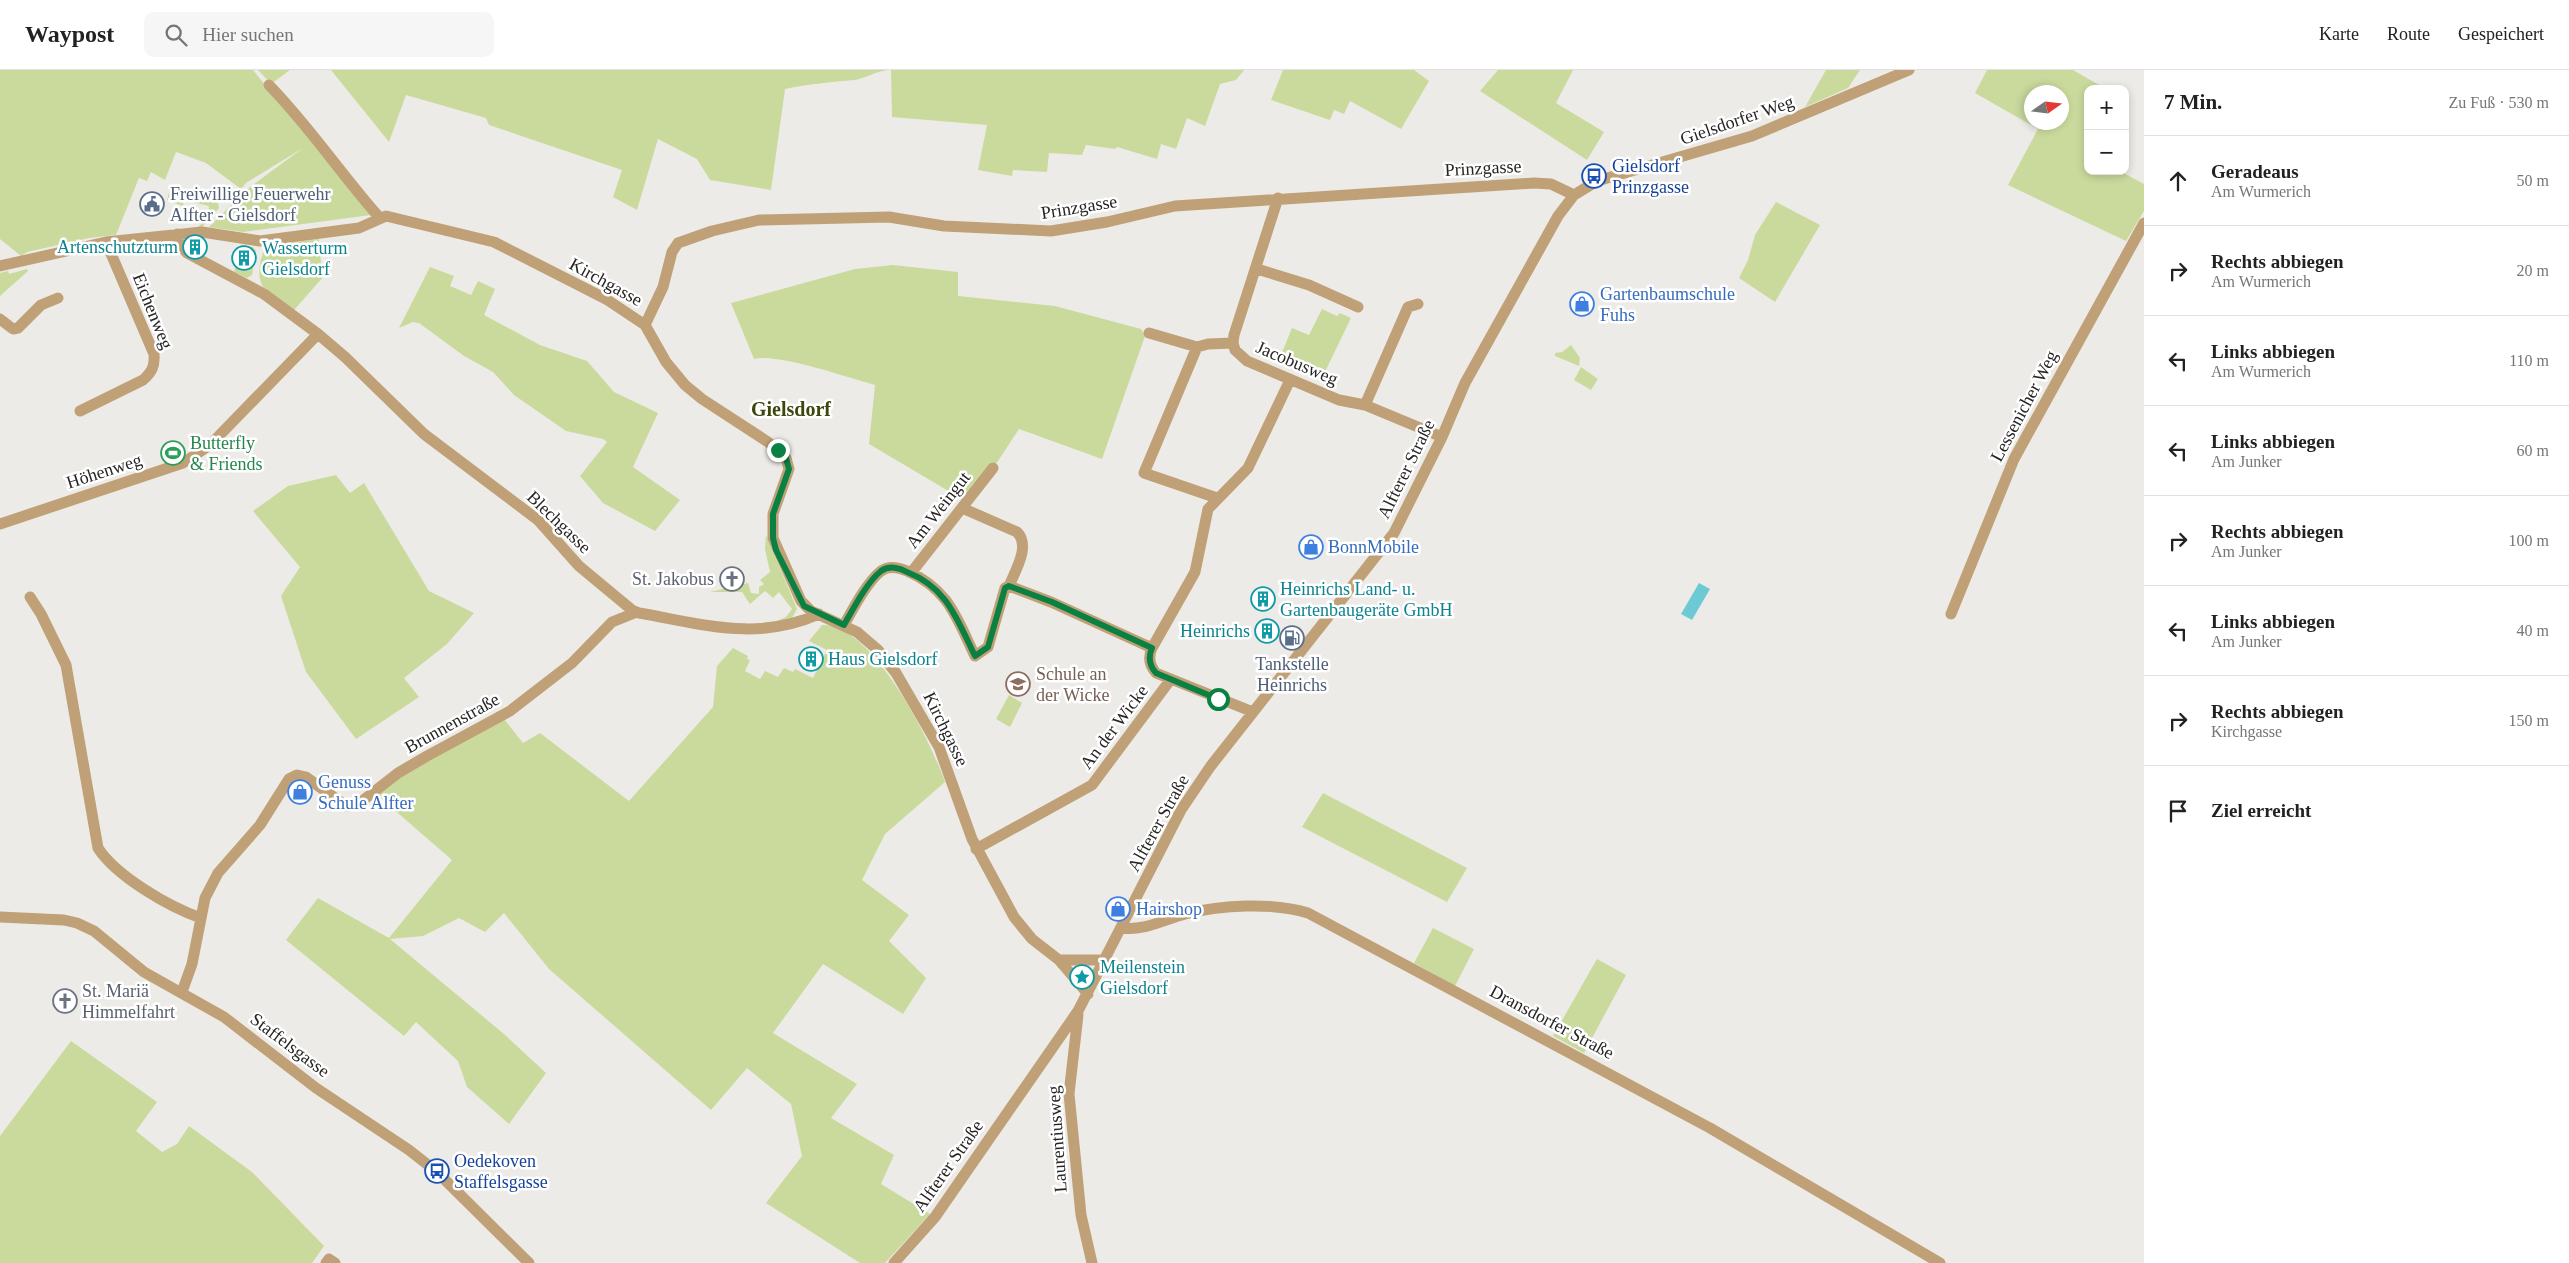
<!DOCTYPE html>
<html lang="de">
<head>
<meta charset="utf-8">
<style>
	:root { --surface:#fff; --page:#f6f6f6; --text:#222; --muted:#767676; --line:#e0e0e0 }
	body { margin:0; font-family:"Times New Roman",serif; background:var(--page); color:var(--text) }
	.controls { position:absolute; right:15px; top:15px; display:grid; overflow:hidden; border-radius:10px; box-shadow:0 2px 8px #0003 }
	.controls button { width:45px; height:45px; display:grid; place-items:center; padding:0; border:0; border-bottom:1px solid var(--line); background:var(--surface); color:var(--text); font:25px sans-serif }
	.compass { position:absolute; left:2024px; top:15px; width:45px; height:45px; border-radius:50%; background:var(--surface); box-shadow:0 2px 8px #0003; rotate:76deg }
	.stop { position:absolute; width:15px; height:15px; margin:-11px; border:4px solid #0b8043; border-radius:50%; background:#fff }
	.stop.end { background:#0b8043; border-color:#fff; box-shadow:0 1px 5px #0008 }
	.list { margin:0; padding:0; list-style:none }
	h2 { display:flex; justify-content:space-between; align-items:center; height:65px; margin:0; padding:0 20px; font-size:21px }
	h2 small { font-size:16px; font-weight:400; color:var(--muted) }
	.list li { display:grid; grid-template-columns:32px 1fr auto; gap:15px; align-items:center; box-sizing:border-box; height:90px; padding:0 20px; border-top:1px solid var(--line) }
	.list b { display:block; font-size:19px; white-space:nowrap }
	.list p { margin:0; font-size:16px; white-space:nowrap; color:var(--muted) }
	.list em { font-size:16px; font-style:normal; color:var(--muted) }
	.icon { flex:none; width:28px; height:28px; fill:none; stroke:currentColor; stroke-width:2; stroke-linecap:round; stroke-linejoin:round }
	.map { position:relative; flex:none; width:2144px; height:1193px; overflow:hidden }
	header { display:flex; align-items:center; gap:30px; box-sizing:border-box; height:70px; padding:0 25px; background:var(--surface); border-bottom:1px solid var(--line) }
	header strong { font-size:24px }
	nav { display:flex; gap:28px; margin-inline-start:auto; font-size:18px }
	.search { width:350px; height:45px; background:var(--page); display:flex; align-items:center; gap:12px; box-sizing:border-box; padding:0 18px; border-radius:10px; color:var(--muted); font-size:19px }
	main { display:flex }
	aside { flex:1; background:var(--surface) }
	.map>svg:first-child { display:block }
	.green { fill:#cada9d; fill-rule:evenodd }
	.water { fill:#6dcad4 }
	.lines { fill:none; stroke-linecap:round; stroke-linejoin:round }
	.minor { stroke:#c0a177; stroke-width:11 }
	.route { stroke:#0b8043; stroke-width:6 }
	.labels { text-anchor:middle; stroke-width:5; stroke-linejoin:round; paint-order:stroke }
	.street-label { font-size:18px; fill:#262524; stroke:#fff }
	.transit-label { font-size:18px; fill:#164399; stroke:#fff; text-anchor:start }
	.service-label { font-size:18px; fill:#4e5e75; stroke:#fff; text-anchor:start }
	.culture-label { font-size:18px; fill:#0d838f; stroke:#fff; text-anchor:start }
	.shop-label { font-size:18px; fill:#366cbe; stroke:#fff; text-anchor:start }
	.leisure-label { font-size:18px; fill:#27864d; stroke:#fff; text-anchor:start }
	.worship-label { font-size:18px; fill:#5b616d; stroke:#fff; text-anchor:end }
	.education-label { font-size:18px; fill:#785e54; stroke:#fff; text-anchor:start }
	.quarter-label { font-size:20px; font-weight:bold; fill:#3c470c; stroke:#fff }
</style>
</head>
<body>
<header>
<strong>Waypost</strong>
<div class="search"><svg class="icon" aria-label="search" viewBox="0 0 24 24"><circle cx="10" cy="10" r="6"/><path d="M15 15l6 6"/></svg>Hier suchen</div>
<nav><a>Karte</a><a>Route</a><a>Gespeichert</a></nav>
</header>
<main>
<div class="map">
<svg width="2144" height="1193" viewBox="0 0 2144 1193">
	<rect width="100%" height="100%" fill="#edebe7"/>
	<!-- green -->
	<path class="green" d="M0,0h253l118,145 -128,17 -34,-5 37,-37 57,-42 -57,35 -5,6 -35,-26 -30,-11 -11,28 -14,-8 -4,9 -8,-3 -23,57 -27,3 -62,14 -6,4 -21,-17z
		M258,0h32l-19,14z
		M331,0h557c-12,1 -22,8 -33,10 -24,2 -47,4 -70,9l-14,101 -61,-10 -13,-21 -39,-20 -21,71 -24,-13 9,-27 -133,-45 -3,-7 -80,-23 -17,47z
		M891,0h353l-8,10 -16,4 -15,42 -18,-8 -11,31 -15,-5 -4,15 -40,-12 -2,2 -29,-4 -4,10 -33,-2 -2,19 -34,-2 -1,6 -34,-6 9,-45 -95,-8z
		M1283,0h131l15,11 -28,48 -51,-28 -6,13 -10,-4 -4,10 -59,-20z
		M1498,0h75l-17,33 48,29 -17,28 -107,-69z
		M1826,0h34l-12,18 -43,19z
		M1987,0h86l33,19h-18v82h32l24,13v27l-18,30 -118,-56 30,-56 -63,-36zM2062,22v30h-31v-30z
		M170,119l13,4v2l35,8 1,5 -17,19h-4l14,-13 -4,-2 1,-6 -25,-6 -1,6 -16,-6z
		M1776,132l44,23 -45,77 -36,-24 9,-18 7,-25z
		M319,169l3,36h3l-31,35 -31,-23c-7,-13 -3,-28 3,-41z
		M241,175l12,2 3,4 -4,24 -5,3 -13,-6z
		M893,195l65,7v24l97,10 86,23 4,7 -43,123 -83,-30 -23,35 -4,-2 -30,37 -93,-55 6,-59c-27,-7 -97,-32 -121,-26l-23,-56 124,-34z
		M430,197l24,9 -4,10 21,9 7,-14 17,8 -11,26 56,30 47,16 27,31 44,21 -25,54 47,33 -25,31 -52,-28 -23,-27 27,-34 -4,-3 -37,-8 -52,-36 -21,-23 -29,-16 -45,-33 -6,-1 -14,6z
		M27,199l1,2 -28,25v-23l8,-2 1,3z
		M1322,239l15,7 3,-3 11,5 -29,60 -43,-18 13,-32 17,7z
		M1571,275l9,13 -1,8 -24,-10v-3l7,-1z
		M1581,297l17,12 -7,11 -17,-10z
		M336,405l14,18 14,-10 65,108 45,22 -27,31 -43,34 15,19 -63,42 -50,-67 -25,-76 19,-29 -47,-56 35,-25z
		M766,465l31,74 -5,9 -18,4 12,-5 6,-8 -13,-17 -6,6 -8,-7 -15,13 -8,-12h-32l38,-9 3,10 8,1v-7l5,-3 -4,-4 10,-8 -5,-23z
		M822,555c50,-2 109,116 123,157l-60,52 -23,46 47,35 -20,26 37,37 -23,36 -80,-50 -50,69 84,51 -26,34 63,37 -13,29 49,30 -45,49h-25l-94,-60 36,-47 -11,-52 -44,-36 -36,42 -162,-141 -45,-56 -19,19 -26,-14 -36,18 -33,3 114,95 42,39 -37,51 -42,-37 -9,-26 -42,-39 -12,14 -118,-96 32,-42 71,40 63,-78 -76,-66 30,-22 98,-53 19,24 17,-10 89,68 84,-94 4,-41 16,-18 15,8 -1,3 3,1 -5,11 15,8 5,-8 13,6 6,-9 9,4 2,-3 18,9 14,-28 -18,-9z
		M1009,625l13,8 -12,24 -14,-8z
		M1323,723l144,75 -20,34 -145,-75z
		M1433,858l41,21 -19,37 -41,-23z
		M1597,889l29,16 -42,78 -31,-17z
		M71,971l86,61 -21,29 26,21 15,-8 12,-18 63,46 72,74 -12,17h-312v-127z"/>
	<!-- water -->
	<path class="water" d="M1699,513l11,6 -18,31 -11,-6z"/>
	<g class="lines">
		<!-- minor -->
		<path class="minor" d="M269,15c40,41 72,89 110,132
			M1278,128l-44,137 -1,8 2,7 12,11 92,39 26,5 77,32
			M177,164l3,11 7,8 77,41 54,40 27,23 79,77 114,86 41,46 53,44 7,3c65,11 117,29 180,1
			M0,196l106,-24 96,-10 58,9 99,-13 27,-12 108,26 112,57 39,26 21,37 19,23 17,14 66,43 18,16 3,11 -16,45v24l28,63 10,10 46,21 21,18 18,23 43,74 33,92 42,78 18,22 27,21 29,34
			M1257,199l52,16 49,22
			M0,249l13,10 5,-1 23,-23 17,-7
			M645,255l18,-38 9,-35 6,-9 34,-12 47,-11 130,-3 55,9 107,5 56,-9 68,-16 359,-23 17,1 23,11
			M1149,263l48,14 11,-3 25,-1
			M1197,277l-53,126 73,25
			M1365,335l43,-98 10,-3
			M80,341l63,-31c9,-8 12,-14 11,-26l-48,-112
			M962,438l55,24c14,14 -2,39 -8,54l42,16 101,46c-4,9 -3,17 4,25l97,39
			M0,454l183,-61 27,-18 108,-111
			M911,503l82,-105
			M30,527l11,17 25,51 32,183c18,28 71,59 103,70
			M1951,544l63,-155 130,-236
			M844,555c9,-16 23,-43 37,-54 8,-6 19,-3 26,0 42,18 50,48 68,85l13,-9 17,-59 4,-2
			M1152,578l43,-76 13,-63 40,-41 42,-88
			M976,779l116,-64 79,-106
			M0,847l64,3 13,3 17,8 50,41 80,45 92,71 93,62 28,22 92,91
			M1122,858c21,3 42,-8 63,-14 36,-9 87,-12 123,-1l402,215 230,135
			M1059,890h47
			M182,922l10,-28 13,-66 13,-25 42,-48 29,-46 8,-4 9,2 40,29 11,-1 41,-32 29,-17 83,-45 62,-48 40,-41 25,-10
			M1078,945l-9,79 12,121 11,48
			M326,1193l3,-4 6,4
			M894,1193l41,-46 143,-206 103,-201 29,-43 184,-234 48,-96 23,-54 93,-167 16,-21 23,-14 155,-45 157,-66"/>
	</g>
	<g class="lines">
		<!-- route -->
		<path class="route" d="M778,380l8,8 3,11 -16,45v24l3,12 28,56 40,19c9,-16 23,-43 37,-54 8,-6 19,-3 26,1 41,16 50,48 68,84l13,-9 17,-59 4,-2 43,16 100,46c-4,9 -3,17 4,25l62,26"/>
	</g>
	<!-- icons -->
	<defs>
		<g id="bus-ring" transform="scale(1.25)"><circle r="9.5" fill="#fff" stroke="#1a4fb4" stroke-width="1.5"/><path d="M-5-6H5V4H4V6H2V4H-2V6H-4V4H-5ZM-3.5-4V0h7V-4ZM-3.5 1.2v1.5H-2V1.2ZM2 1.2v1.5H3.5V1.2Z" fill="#1a4fb4"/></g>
		<g id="civic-ring" transform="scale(1.25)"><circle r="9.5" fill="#fff" stroke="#5c6f8a" stroke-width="1.5"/><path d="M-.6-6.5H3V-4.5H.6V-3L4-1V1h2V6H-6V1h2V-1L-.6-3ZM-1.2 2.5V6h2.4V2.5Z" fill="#5c6f8a"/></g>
		<g id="building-ring" transform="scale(1.25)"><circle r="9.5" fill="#fff" stroke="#0f9aa8" stroke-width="1.5"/><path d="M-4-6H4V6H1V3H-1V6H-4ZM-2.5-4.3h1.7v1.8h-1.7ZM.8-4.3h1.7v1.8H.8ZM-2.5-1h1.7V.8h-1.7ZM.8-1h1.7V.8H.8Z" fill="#0f9aa8"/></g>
		<g id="shop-ring" transform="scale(1.25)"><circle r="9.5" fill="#fff" stroke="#3f7fe0" stroke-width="1.5"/><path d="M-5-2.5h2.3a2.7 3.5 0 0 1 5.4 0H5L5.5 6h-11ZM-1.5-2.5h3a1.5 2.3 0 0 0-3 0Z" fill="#3f7fe0"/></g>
		<g id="stadium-ring" transform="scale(1.25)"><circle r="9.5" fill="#fff" stroke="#2e9e5b" stroke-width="1.5"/><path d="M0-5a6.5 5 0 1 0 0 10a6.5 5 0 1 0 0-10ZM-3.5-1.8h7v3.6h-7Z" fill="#2e9e5b"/></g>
		<g id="church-ring" transform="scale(1.25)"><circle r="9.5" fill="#fff" stroke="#6b7280" stroke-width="1.5"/><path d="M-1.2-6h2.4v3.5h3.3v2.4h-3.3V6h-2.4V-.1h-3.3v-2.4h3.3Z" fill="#6b7280"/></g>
		<g id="fuel-ring" transform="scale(1.25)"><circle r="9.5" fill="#fff" stroke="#5c6f8a" stroke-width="1.5"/><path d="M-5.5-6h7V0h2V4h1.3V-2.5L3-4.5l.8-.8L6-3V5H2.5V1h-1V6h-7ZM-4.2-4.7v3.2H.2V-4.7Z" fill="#5c6f8a"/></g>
		<g id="school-ring" transform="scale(1.25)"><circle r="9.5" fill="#fff" stroke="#8d6e63" stroke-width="1.5"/><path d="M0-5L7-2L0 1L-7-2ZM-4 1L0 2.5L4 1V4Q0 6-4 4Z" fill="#8d6e63"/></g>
		<g id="sight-ring" transform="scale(1.25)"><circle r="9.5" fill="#fff" stroke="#0f9aa8" stroke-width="1.5"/><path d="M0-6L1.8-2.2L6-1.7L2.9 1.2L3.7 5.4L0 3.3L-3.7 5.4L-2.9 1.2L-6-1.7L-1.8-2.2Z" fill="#0f9aa8"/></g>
	</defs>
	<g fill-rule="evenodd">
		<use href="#bus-ring" x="1594" y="106"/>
		<use href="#civic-ring" x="152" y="134"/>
		<use href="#building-ring" x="195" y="177"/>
		<use href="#building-ring" x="244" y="188"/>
		<use href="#shop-ring" x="1582" y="234"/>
		<use href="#stadium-ring" x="173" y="383"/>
		<use href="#shop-ring" x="1311" y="477"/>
		<use href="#church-ring" x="732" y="509"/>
		<use href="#building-ring" x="1263" y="529"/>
		<use href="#building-ring" x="1267" y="561"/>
		<use href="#fuel-ring" x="1292" y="568"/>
		<use href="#building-ring" x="811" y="589"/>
		<use href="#school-ring" x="1018" y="614"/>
		<use href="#shop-ring" x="300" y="722"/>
		<use href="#shop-ring" x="1118" y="839"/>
		<use href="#sight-ring" x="1082" y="907"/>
		<use href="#church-ring" x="65" y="931"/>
		<use href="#bus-ring" x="437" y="1101"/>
	</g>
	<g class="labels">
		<!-- street labels -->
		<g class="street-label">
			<text transform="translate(1737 50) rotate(-19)" y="6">Gielsdorfer Weg</text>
			<text transform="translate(1483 98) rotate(-3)" y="6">Prinzgasse</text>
			<text transform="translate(1079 137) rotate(-9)" y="6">Prinzgasse</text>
			<text transform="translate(606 212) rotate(29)" y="6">Kirchgasse</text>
			<text transform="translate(153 241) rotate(68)" y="6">Eichenweg</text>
			<text transform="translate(1297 293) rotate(23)" y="6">Jacobusweg</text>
			<text transform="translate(2024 336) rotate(-62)" y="6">Lessenicher Weg</text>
			<text transform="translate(1406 399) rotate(-64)" y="6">Alfterer Straße</text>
			<text transform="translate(104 401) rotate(-18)" y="6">Höhenweg</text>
			<text transform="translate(938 440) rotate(-52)" y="6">Am Weingut</text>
			<text transform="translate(559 452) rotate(44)" y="6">Blechgasse</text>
			<text transform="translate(452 653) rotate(-29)" y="6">Brunnenstraße</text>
			<text transform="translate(1114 657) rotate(-53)" y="6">An der Wicke</text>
			<text transform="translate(946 659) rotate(64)" y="6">Kirchgasse</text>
			<text transform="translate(1158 753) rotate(-61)" y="6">Alfterer Straße</text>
			<text transform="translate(1552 952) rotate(28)" y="6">Dransdorfer Straße</text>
			<text transform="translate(290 975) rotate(37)" y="6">Staffelsgasse</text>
			<text transform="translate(1057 1069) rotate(-94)" y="6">Laurentiusweg</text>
			<text transform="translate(948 1096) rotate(-55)" y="6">Alfterer Straße</text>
		</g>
		<!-- transit labels -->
		<g class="transit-label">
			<text x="1612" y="102">Gielsdorf<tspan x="1612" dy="21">Prinzgasse</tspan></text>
			<text x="454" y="1097">Oedekoven<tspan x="454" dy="21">Staffelsgasse</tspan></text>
		</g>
		<!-- service labels -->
		<g class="service-label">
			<text x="170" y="130">Freiwillige Feuerwehr<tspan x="170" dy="21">Alfter - Gielsdorf</tspan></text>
			<text x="1292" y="600" text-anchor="middle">Tankstelle<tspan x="1292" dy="21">Heinrichs</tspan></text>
		</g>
		<!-- culture labels -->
		<g class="culture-label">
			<text x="178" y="183" text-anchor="end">Artenschutzturm</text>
			<text x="262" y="184">Wasserturm<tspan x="262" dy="21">Gielsdorf</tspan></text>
			<text x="1280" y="525">Heinrichs Land- u.<tspan x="1280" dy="21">Gartenbaugeräte GmbH</tspan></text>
			<text x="1250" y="567" text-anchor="end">Heinrichs</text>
			<text x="828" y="595">Haus Gielsdorf</text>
			<text x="1100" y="903">Meilenstein<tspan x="1100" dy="21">Gielsdorf</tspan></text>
		</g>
		<!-- shop labels -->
		<g class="shop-label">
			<text x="1600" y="230">Gartenbaumschule<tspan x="1600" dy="21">Fuhs</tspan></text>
			<text x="1328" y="483">BonnMobile</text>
			<text x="318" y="718">Genuss<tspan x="318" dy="21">Schule Alfter</tspan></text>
			<text x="1136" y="845">Hairshop</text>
		</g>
		<!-- leisure labels -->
		<g class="leisure-label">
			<text x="190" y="379">Butterfly<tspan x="190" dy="21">&amp; Friends</tspan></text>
		</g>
		<!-- worship labels -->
		<g class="worship-label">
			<text x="714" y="515">St. Jakobus</text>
			<text x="82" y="927" text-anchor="start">St. Mariä<tspan x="82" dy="21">Himmelfahrt</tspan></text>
		</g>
		<!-- education labels -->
		<g class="education-label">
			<text x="1036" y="610">Schule an<tspan x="1036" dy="21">der Wicke</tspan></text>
		</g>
		<!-- quarter labels -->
		<g class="quarter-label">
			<text x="791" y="346">Gielsdorf</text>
		</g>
	</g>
</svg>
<div class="controls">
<button>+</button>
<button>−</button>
</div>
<svg class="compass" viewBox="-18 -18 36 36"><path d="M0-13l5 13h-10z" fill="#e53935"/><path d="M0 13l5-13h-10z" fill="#767676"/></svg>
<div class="stop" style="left:1218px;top:629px"></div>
<div class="stop end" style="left:778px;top:380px"></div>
</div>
<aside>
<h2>7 Min.<small>Zu Fuß · 530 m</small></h2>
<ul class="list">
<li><svg class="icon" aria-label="ahead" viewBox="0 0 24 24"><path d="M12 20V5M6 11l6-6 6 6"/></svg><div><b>Geradeaus</b><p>Am Wurmerich</p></div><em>50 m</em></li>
<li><svg class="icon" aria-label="right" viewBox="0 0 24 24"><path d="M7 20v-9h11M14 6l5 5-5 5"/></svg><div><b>Rechts abbiegen</b><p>Am Wurmerich</p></div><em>20 m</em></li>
<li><svg class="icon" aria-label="left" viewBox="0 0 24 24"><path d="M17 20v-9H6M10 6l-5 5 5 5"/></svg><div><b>Links abbiegen</b><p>Am Wurmerich</p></div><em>110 m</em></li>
<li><svg class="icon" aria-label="left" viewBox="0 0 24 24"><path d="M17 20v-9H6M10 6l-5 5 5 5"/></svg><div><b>Links abbiegen</b><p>Am Junker</p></div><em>60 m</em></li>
<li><svg class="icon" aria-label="right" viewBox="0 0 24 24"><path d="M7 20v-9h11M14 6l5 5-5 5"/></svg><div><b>Rechts abbiegen</b><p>Am Junker</p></div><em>100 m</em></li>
<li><svg class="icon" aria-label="left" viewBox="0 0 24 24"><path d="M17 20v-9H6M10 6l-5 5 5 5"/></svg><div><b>Links abbiegen</b><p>Am Junker</p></div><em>40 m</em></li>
<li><svg class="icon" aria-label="right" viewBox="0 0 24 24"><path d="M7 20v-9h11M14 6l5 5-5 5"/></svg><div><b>Rechts abbiegen</b><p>Kirchgasse</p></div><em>150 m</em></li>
<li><svg class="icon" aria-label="arrive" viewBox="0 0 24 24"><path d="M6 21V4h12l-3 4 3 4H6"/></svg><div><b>Ziel erreicht</b></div></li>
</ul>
</aside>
</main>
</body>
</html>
